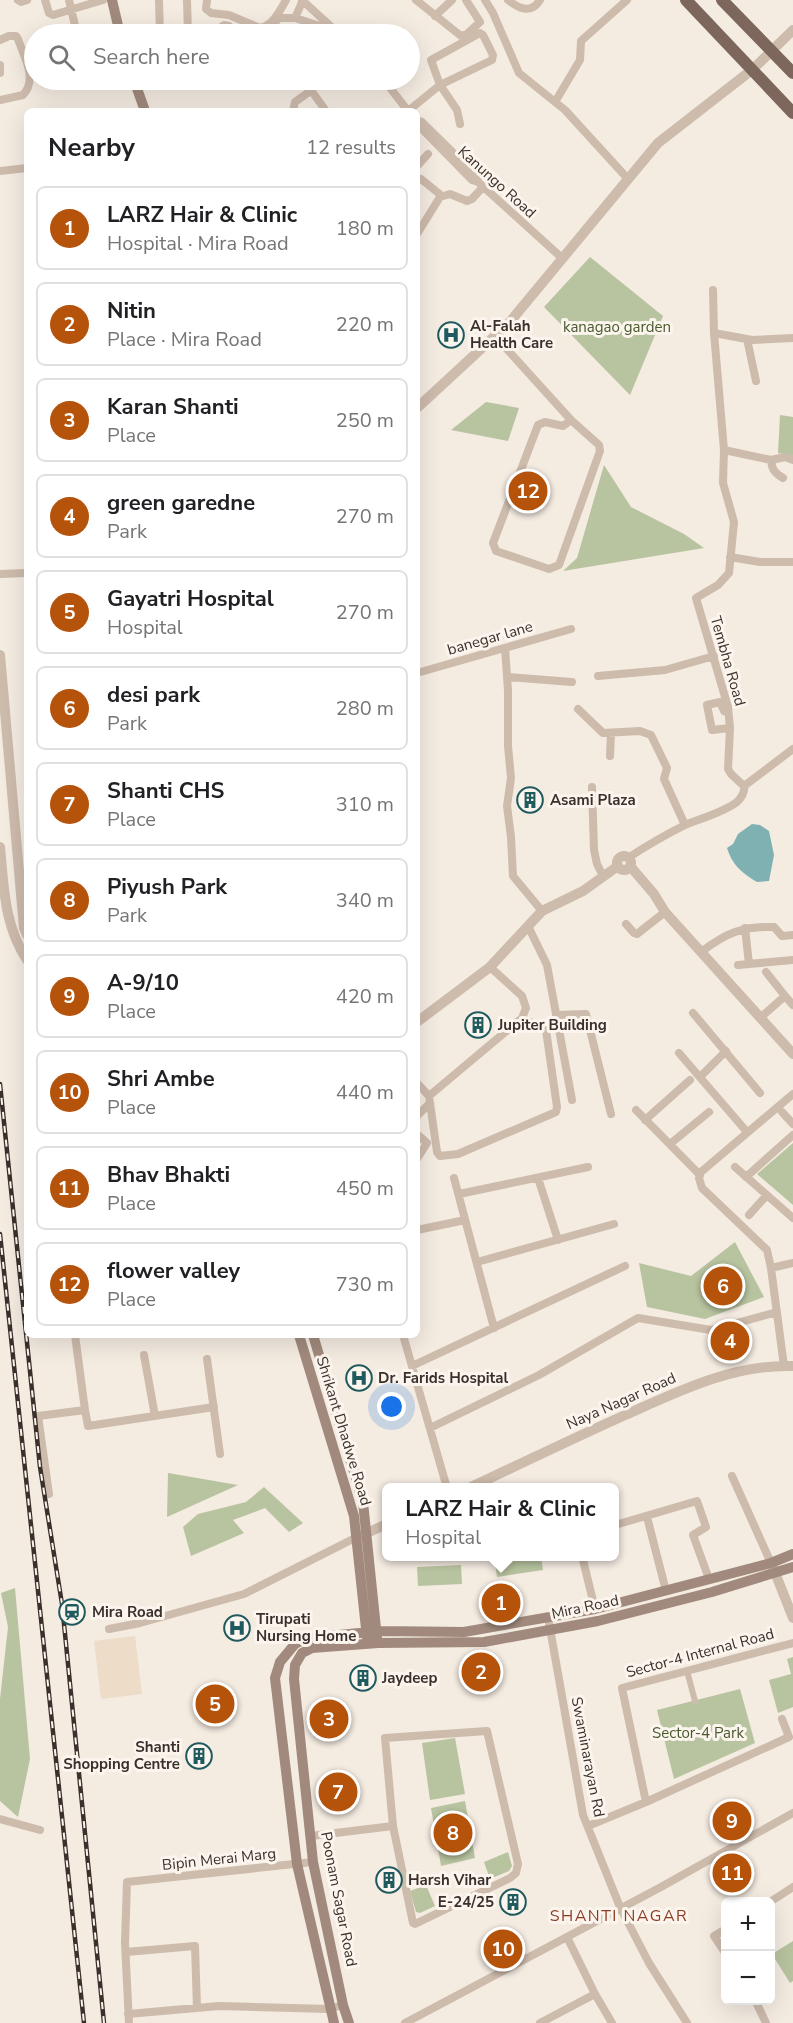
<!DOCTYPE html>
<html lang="en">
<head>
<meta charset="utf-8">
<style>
	:root { --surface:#fff; --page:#f6f6f6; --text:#202124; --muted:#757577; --line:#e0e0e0; --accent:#b45309 }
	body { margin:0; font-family:"Nunito Sans",sans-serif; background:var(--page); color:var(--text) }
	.controls { position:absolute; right:18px; bottom:18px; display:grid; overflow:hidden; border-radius:9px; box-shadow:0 6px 24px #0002 }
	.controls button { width:54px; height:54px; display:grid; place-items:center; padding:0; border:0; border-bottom:2px solid var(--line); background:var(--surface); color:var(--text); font:30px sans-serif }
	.you { position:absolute; left:392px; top:1407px; width:21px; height:21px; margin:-15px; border:4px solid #fff; border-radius:50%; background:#1a73e8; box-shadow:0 0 0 9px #1a73e833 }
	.badge { display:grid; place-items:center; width:39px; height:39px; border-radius:50%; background:var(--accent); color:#fff; font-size:20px; font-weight:700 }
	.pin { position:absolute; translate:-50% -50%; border:3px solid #fff; box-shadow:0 2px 6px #0006 }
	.popup { position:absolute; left:382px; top:1483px; width:237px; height:78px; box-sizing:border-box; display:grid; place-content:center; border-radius:9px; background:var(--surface); filter:drop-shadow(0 2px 4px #0005); font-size:20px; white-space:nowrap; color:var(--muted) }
	.popup b { font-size:22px; color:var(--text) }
	.popup::after { content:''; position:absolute; left:50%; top:100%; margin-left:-12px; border:12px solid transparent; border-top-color:var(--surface) }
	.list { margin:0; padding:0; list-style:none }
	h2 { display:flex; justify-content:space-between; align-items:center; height:78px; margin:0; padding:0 24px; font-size:26px }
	h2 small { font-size:20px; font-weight:400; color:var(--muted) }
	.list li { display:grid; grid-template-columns:39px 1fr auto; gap:18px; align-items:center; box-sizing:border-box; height:84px; margin:0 12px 12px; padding:0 12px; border:2px solid var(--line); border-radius:9px }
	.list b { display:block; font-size:22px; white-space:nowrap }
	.list p { margin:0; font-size:20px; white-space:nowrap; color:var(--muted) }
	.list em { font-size:20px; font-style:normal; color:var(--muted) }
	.icon { flex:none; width:33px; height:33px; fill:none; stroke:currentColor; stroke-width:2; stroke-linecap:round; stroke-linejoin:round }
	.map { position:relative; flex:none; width:793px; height:2023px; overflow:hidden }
	.search { position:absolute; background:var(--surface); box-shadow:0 6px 24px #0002; left:24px; top:24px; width:396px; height:66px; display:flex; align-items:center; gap:15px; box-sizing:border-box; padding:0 21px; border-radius:33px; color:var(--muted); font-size:22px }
	.panel { position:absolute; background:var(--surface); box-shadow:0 6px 24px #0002; left:24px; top:108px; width:396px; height:1230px; border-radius:9px }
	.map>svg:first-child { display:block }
	.green { fill:#b8c4a0 }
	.plaza { fill:#ecdcc8 }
	.water { fill:#7fb0b2 }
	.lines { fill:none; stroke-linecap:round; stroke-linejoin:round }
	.pedestrian { stroke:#cdbbac; stroke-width:6 }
	.minor { stroke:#cdbbac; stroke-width:8 }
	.tertiary { stroke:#cdbbac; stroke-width:10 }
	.secondary { stroke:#a18a7d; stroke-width:10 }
	.primary { stroke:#7d675c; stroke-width:12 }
	.rail-casing { stroke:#3b302b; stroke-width:4.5 }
	.rail { stroke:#fbf5ee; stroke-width:2; stroke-dasharray:7; stroke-linecap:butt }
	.labels { text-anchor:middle; stroke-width:6; stroke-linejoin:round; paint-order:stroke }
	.street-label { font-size:15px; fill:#3b302b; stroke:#fbf5ee }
	.poi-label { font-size:15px; font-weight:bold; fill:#3b302b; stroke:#fbf5ee; text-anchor:start }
	.park-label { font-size:15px; fill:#4a5a2e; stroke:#fbf5ee }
	.neighbourhood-label { font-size:16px; letter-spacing:1.5px; fill:#8c3b22; stroke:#fbf5ee }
</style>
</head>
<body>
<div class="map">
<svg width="793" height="2023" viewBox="0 0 793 2023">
	<rect width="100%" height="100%" fill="#f4ebe1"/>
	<!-- green -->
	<path class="green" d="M590,257l73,59 -33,79 -86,-88z
		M486,402l33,6 -11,33 -57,-11z
		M780,415l13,2v39l-15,-3z
		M604,465l27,42 53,27 20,14 -141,23 14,-13z
		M793,1143v62l-36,-31z
		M735,1242l29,55 -59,22 -58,-12 -8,-44 52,13z
		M168,1473l70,12 -71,32z
		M264,1487l39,36 -14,9 -24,-24 -32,12 11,13 -53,23 -8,-29 15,-13 48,-12z
		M494,1557h47l2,13 -46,7z
		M461,1565l1,19 -44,2 -1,-19z
		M15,1588l15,171 -12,58 -18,-16v-102l8,-72 -7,-34z
		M793,1657v50l-15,6 -9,-33 22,-6 -4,-15z
		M740,1689l15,54 -81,36 -17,-69z
		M455,1738l10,56 -35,6 -8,-57z
		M465,1801l10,57 -34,8 -10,-58z
		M508,1852l4,14 -3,5 -19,8 -6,-17z
		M426,1885l9,21 -15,7 -4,-1 -6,-21z
		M793,1941v40l-3,2 -18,-29z"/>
	<!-- plaza -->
	<path class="plaza" d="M135,1636l7,58 -41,5 -7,-58z"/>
	<!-- water -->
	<path class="water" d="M752,824l8,1 9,6 5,24 -5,26 -12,1c-16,-10 -24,-16 -30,-34l6,-4 5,-10z"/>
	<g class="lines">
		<!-- pedestrian -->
		<path class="pedestrian" d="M687,1671l8,30"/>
		<!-- minor -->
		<path class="minor" d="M18,0l3,2 6,-2
			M45,0l4,13 4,2 50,-15
			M69,0l8,34
			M159,0l1,34
			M187,0l1,34
			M207,0l-1,9 5,4 18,2 31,13c12,-2 20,-17 26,-28
			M302,0l37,34
			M416,0l45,36 6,-2 13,-12 -14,-22
			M485,0l8,13 26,60 46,37 63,69
			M508,0c10,8 23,15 32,0
			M435,16l17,-16
			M295,18l25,8 3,8
			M210,34l14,-9 5,1 7,8
			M268,34l2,-6 9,-10h16l8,-18
			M0,40l9,-4h7l2,3c6,18 20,40 5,56l-23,5
			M0,65v8
			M59,80l6,2 24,-2
			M238,80h3
			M384,80l24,31
			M555,102l25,-42 1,-19 46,-41
			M293,111l2,-9 14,-10 4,1 13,18
			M408,111l32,-26 52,-25 1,-5 -10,-20 -3,-2 -49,27 9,25 17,25 3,14
			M417,120l5,2 56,55v5
			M417,124l55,56 6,2 84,76
			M417,166l11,-12
			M0,171l27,-3
			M421,179l21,17
			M417,234l23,-37 10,-3 17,7 5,-2 11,-12
			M714,333l38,7 41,-2
			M495,336l76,84 28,25 1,6 -41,114 -10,4 -53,-18 -3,-8 45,-118 7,-3 18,4 8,-6
			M747,339l9,42
			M724,450l47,10 14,-3 8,3
			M771,460c1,10 4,13 12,18
			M730,557l30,5h33
			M0,574l27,-1
			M505,648l3,43v55l3,32 -4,28 4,31 2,39 29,35
			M417,673l154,-44
			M598,676l67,-6 49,-14
			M507,677l65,5
			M578,709l25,24 37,-2 11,4 16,33 -3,11 21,46
			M724,711l-4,-9 -13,3 5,25 18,-2
			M610,756l1,-23
			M744,786l49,-37
			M592,787l2,63 3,14 6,12
			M628,858c18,-12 37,-23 57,-33 17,-7 37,-12 52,-23 5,-5 8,-10 7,-16l-13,-12 -3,-5 2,-41 -2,-21 -32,-109 22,-13 11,-12 5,-51 -11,-39 1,-33 -10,-117 -1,-43
			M626,924l8,9 3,1 28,-22
			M528,926l19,39 25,135
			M745,928l4,36 44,-4
			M701,952c25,-19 41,-26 73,-25l8,9 11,-1
			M738,965l11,-1
			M766,972l19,24
			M693,1013l67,80
			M556,1015l30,-1 25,100
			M760,1018l25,-22 8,9
			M679,1053l68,79
			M700,1077l26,-26
			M417,1083l12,13 93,-78 4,-10 -4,-12 -32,-29
			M429,1096l8,56 3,4 18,-2 98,-42 1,-5 -11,-77 -24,-12
			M636,1110l64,65
			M782,1112l11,12
			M417,1116l13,-13
			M645,1120l45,-40
			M417,1134l10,9 -10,16
			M670,1144l39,-32
			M735,1167l58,51
			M746,1177l47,-42
			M454,1178l40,150
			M538,1178l20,62
			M459,1194l129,-27
			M749,1215l18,-20
			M417,1230l48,-10
			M477,1262l137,-38
			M771,1268l22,-5
			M403,1335l44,153
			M144,1355l11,61
			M207,1359l13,95
			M412,1366l213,-100
			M784,1366l-13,-98 -4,-18 -65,-62 -3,-10 2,-6 92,-78
			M85,1410l3,16 126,-19
			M430,1428l109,-53 99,-57 73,12 66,-18
			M732,1476l39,87
			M49,1494l-11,-78 47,-6 -10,-75
			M647,1517l19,74
			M615,1525l82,-24 9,26 -13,8 16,44
			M582,1556l13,53
			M548,1617l35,198 37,92 29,56 38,60
			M109,1629l31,-6 104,-29 111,-56
			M782,1719l7,18 -143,65 -24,-114 171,-45
			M0,1819l40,11
			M588,1826l58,-24
			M311,1836l82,-10 -8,-88 102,-7 31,133 -2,9 -6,5 -95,46 -2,-1 -20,-97
			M770,1902l23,-15
			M726,1929l-12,7 12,18
			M567,1937l28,57
			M126,1952l69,-6 2,62
			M755,2000l11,23
			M128,2014l91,-8 110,3 14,-4
			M129,2023l-4,-80 2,-61 186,-20
			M405,2023l256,-136 132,-74
			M540,2023l55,-29 17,29"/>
		<!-- tertiary -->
		<path class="tertiary" d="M417,408l92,-85 149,-180 95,-74 40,-39
			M0,655l24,273 3,7
			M0,847c4,41 4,78 27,113
			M617 863a7 7 0 1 1 14 0a7 7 0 1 1-14 0Z
			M630,866l24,28 11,18 128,142
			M417,1022l73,-55 52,-56 41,-20 35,-25
			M469,1488c51,-24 103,-49 154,-72 54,-24 109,-52 170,-50
			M360,1536l27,-12
			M772,1565l21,53"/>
		<!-- secondary -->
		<path class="secondary" d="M112,0l8,34
			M134,80l11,31
			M299,1335l55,181 13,122
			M313,1335l50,167 14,136
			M334,2023l-37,-159 -22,-186 5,-16 15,-18 13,-6 72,-7 84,1 131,-23 176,-46 22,-9
			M349,2023l-6,-18 -30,-143 -19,-183 1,-14 7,-12 10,-5 66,-5 106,-1 114,-21 114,-29 81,-25"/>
		<!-- primary -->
		<path class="primary" d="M686,0l107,113
			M722,0l71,73"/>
		<!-- rail casing -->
		<g class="rail-casing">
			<path id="rail" d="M0,1084l40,383 22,137 42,419
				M0,1234l84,789"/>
		</g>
		<!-- rail -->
		<use href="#rail" class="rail"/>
	</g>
	<!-- icons -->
	<defs>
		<g id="hospital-ring" transform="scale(1.35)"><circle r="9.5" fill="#fbf5ee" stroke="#1f5a5e" stroke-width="1.5"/><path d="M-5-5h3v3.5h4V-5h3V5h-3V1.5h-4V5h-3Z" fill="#1f5a5e"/></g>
		<g id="building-ring" transform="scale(1.35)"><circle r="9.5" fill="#fbf5ee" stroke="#1f5a5e" stroke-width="1.5"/><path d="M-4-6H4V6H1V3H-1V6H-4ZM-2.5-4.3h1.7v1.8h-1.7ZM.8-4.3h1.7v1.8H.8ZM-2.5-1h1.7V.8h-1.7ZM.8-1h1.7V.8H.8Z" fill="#1f5a5e"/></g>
		<g id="station-ring" transform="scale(1.35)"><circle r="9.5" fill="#fbf5ee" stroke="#1f5a5e" stroke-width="1.5"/><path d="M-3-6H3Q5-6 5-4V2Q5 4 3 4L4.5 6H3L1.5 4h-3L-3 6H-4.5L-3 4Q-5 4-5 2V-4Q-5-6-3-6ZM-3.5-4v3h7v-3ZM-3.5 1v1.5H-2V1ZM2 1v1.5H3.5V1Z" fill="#1f5a5e"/></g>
	</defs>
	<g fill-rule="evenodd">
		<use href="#hospital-ring" x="451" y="335"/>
		<use href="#building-ring" x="530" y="800"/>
		<use href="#building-ring" x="478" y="1025"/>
		<use href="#hospital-ring" x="359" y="1378"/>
		<use href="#station-ring" x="72" y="1612"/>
		<use href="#hospital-ring" x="237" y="1628"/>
		<use href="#building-ring" x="363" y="1678"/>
		<use href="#building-ring" x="199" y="1756"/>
		<use href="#building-ring" x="389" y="1880"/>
		<use href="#building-ring" x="513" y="1902"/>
	</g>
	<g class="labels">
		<!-- street labels -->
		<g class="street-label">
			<text transform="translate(497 182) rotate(42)" y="5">Kanungo Road</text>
			<text transform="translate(490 638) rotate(-16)" y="5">banegar lane</text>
			<text transform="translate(728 661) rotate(74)" y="5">Tembha Road</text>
			<text transform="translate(621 1401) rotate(-24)" y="5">Naya Nagar Road</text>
			<text transform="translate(344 1431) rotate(73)" y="5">Shrikant Dhadwe Road</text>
			<text transform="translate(585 1607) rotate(-12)" y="5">Mira Road</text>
			<text transform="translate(700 1653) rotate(-15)" y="5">Sector-4 Internal Road</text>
			<text transform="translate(588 1757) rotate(79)" y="5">Swaminarayan Rd</text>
			<text transform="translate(219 1859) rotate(-6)" y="5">Bipin Merai Marg</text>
			<text transform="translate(339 1899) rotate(79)" y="5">Poonam Sagar Road</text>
		</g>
		<!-- poi labels -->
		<g class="poi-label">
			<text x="470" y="331">Al-Falah<tspan x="470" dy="17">Health Care</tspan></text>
			<text x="550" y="805">Asami Plaza</text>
			<text x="498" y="1030">Jupiter Building</text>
			<text x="378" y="1383">Dr. Farids Hospital</text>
			<text x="92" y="1617">Mira Road</text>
			<text x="256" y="1624">Tirupati<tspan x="256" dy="17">Nursing Home</tspan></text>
			<text x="382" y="1683">Jaydeep</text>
			<text x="180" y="1752" text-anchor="end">Shanti<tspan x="180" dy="17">Shopping Centre</tspan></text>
			<text x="408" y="1885">Harsh Vihar</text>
			<text x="494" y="1907" text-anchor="end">E-24/25</text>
		</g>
		<!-- park labels -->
		<g class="park-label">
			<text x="617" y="332">kanagao garden</text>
			<text x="698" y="1738">Sector-4 Park</text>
		</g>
		<!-- neighbourhood labels -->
		<g class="neighbourhood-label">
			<text x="619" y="1921">SHANTI NAGAR</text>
		</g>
	</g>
</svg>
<div class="controls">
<button>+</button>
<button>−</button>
</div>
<div class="you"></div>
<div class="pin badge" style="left:501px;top:1603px">1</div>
<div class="popup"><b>LARZ Hair &amp; Clinic</b>Hospital</div>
<div class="pin badge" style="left:481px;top:1672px">2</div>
<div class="pin badge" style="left:329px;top:1719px">3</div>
<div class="pin badge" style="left:730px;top:1341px">4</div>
<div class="pin badge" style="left:215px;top:1704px">5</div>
<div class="pin badge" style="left:723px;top:1286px">6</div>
<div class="pin badge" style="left:338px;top:1792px">7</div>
<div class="pin badge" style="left:453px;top:1833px">8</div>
<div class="pin badge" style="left:732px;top:1821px">9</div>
<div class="pin badge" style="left:503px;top:1949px">10</div>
<div class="pin badge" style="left:732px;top:1873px">11</div>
<div class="pin badge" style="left:528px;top:491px">12</div>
<div class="search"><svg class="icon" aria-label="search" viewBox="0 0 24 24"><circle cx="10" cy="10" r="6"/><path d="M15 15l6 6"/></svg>Search here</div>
<section class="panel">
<h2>Nearby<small>12 results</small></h2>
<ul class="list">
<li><span class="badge">1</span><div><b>LARZ Hair &amp; Clinic</b><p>Hospital · Mira Road</p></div><em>180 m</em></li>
<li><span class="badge">2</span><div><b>Nitin</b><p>Place · Mira Road</p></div><em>220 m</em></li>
<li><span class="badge">3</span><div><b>Karan Shanti</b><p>Place</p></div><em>250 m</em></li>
<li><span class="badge">4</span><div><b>green garedne</b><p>Park</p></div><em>270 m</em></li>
<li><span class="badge">5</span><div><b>Gayatri Hospital</b><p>Hospital</p></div><em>270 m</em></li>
<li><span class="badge">6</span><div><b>desi park</b><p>Park</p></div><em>280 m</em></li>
<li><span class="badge">7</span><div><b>Shanti CHS</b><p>Place</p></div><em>310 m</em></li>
<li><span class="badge">8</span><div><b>Piyush Park</b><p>Park</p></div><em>340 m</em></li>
<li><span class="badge">9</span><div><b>A-9/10</b><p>Place</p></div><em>420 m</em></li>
<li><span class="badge">10</span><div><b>Shri Ambe</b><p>Place</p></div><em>440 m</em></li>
<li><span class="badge">11</span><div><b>Bhav Bhakti</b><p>Place</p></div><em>450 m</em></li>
<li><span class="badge">12</span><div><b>flower valley</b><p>Place</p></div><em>730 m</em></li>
</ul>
</section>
</div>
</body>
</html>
